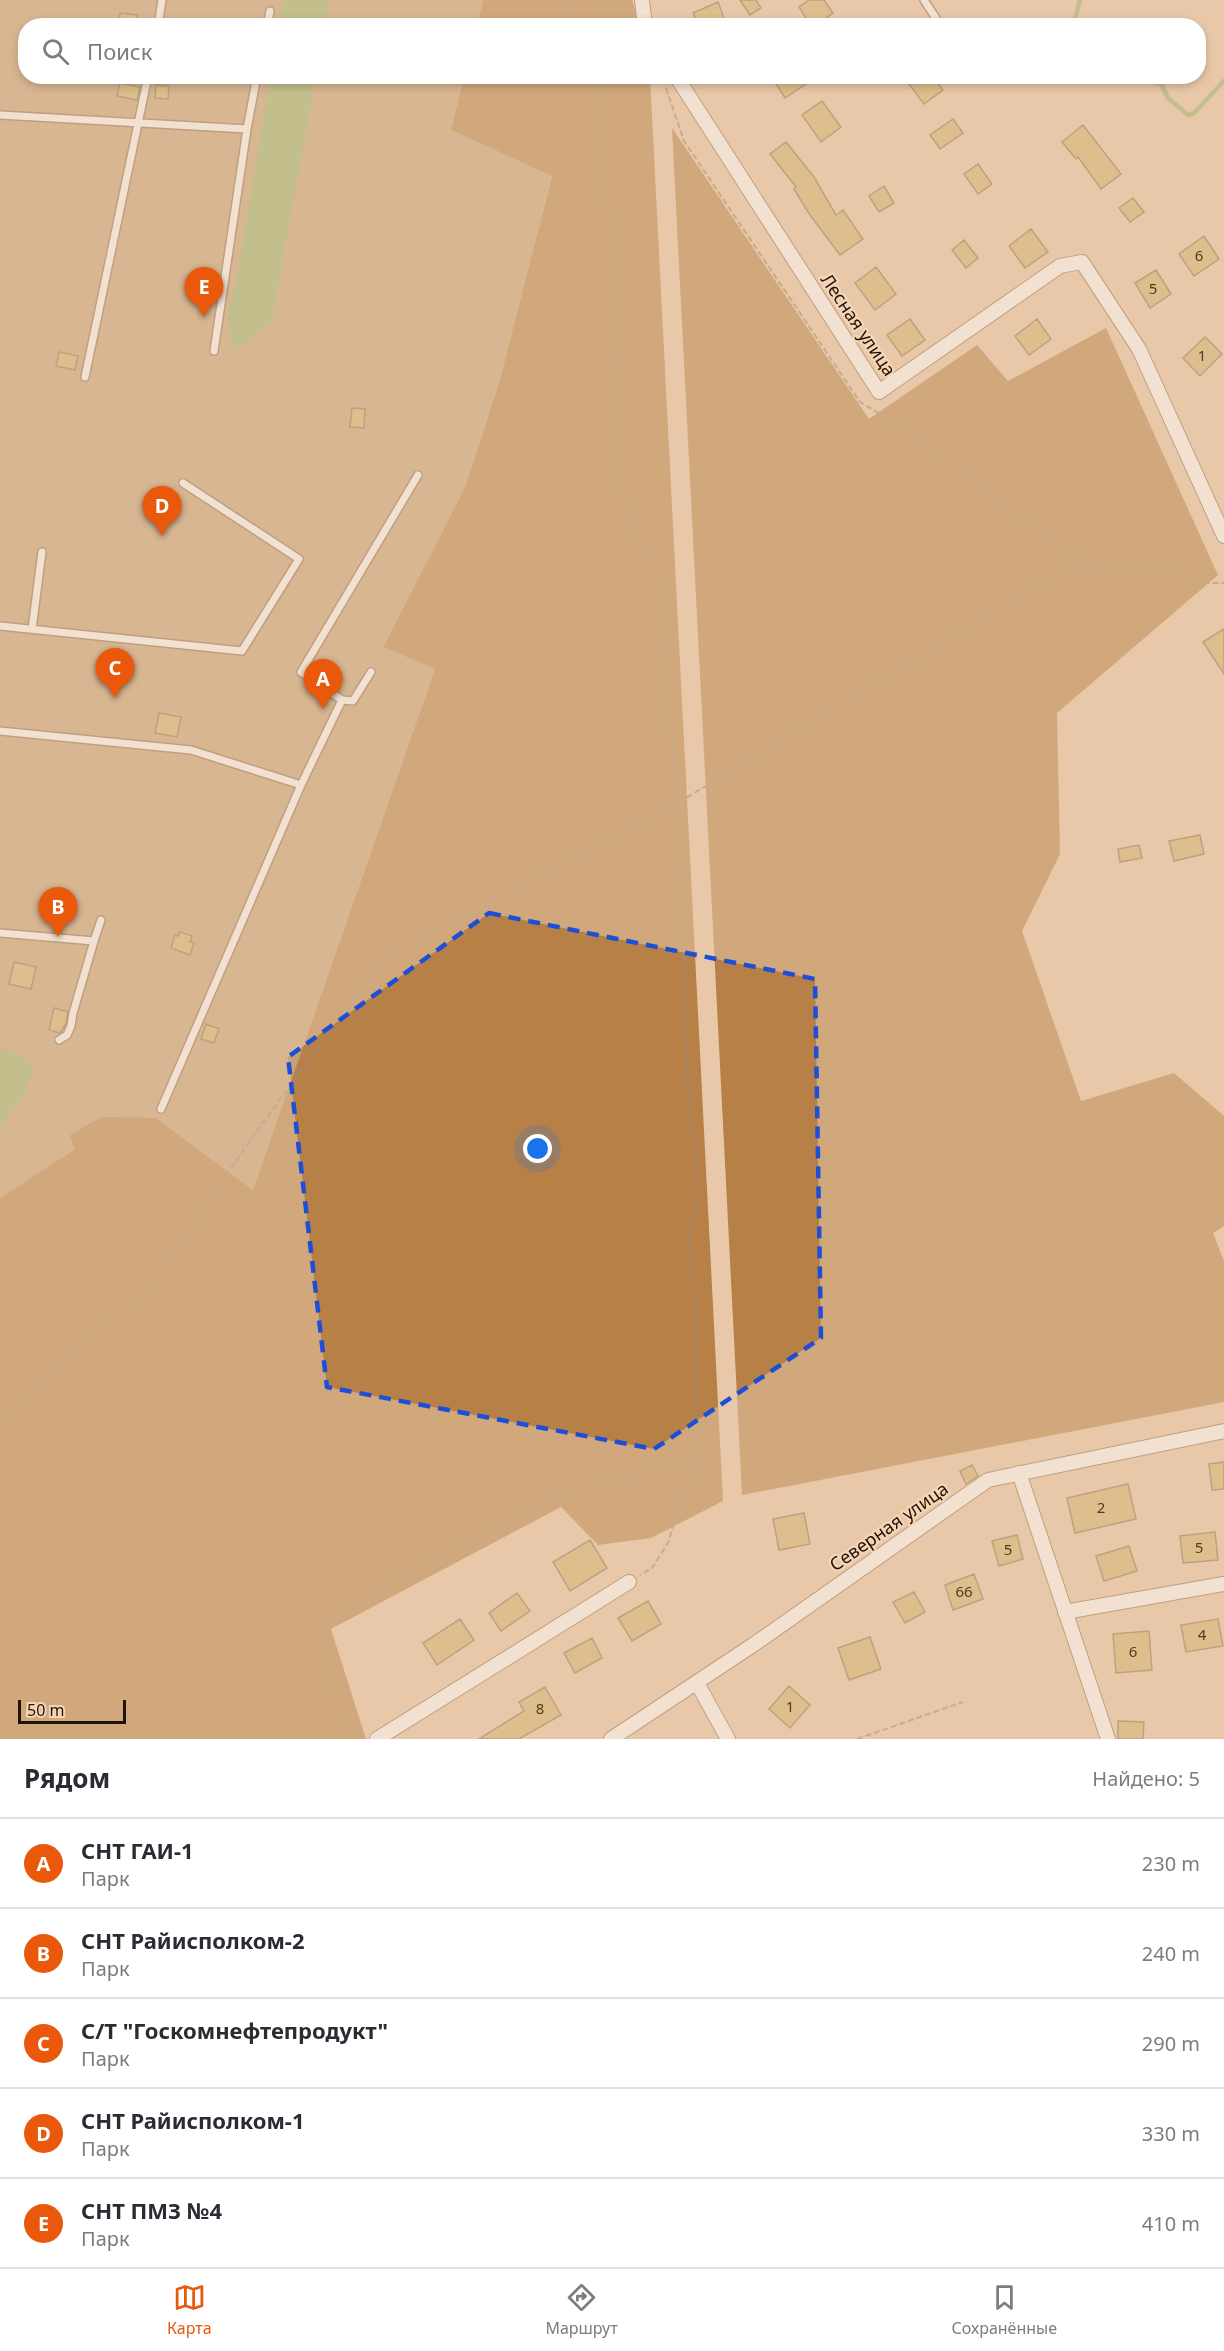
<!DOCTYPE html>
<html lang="ru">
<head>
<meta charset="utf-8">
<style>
	:root { --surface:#fff; --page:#f7f7f7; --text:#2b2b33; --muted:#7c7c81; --line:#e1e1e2; --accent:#ea580c }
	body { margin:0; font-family:"Noto Sans",sans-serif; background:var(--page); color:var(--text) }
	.scale { position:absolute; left:18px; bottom:15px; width:108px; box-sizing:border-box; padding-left:6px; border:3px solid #201409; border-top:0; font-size:16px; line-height:21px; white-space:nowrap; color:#201409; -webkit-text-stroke:4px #f6d5b6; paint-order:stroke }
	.you { position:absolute; left:538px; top:1149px; width:21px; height:21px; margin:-15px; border:4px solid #fff; border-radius:50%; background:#1a73e8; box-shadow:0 0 0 9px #1a73e833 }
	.badge { display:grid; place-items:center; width:39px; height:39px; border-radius:50%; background:var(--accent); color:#fff; font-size:20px; font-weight:700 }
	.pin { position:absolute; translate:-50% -50px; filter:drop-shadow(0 2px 3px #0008) }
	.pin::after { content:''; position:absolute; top:32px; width:21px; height:18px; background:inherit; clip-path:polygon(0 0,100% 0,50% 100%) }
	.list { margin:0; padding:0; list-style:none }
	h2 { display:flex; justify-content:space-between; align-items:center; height:78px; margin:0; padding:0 24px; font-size:26px }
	h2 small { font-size:20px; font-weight:400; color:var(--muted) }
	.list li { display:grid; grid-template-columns:39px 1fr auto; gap:18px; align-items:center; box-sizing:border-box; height:90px; padding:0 24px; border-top:2px solid var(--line) }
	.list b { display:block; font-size:22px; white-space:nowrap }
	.list p { margin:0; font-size:20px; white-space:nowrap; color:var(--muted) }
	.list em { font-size:20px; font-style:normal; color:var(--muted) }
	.icon { flex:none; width:33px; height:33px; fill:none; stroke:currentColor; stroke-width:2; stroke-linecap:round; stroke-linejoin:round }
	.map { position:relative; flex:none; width:1224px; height:1739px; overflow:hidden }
	.search { position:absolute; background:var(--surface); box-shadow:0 3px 9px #0003; left:18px; right:18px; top:18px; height:66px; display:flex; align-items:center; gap:15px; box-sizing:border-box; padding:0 21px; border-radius:24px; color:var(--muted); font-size:22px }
	.sheet { height:528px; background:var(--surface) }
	nav { display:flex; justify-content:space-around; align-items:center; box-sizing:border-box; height:84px; border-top:2px solid var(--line); background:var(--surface); font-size:16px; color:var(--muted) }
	nav a { display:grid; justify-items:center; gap:3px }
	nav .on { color:var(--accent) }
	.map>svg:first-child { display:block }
	.green { fill:#c89f76 }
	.forest { fill:#b78046 }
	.water { fill:#98b36b }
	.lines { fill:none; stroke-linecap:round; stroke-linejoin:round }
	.stream { stroke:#98b36b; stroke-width:4.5 }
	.building { fill:#d3b268; stroke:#857450; stroke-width:1.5 }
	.service-casing { stroke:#8b6e51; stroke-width:10 }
	.minor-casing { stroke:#8b6e51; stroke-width:16 }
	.path { stroke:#a18870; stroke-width:2; stroke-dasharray:6 3; stroke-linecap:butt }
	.service { stroke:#fff; stroke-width:7 }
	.minor { stroke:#fff; stroke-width:14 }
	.marked { fill:none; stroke:#1d4ed8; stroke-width:4.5; stroke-dasharray:12 8; stroke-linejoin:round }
	.labels { text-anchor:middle; stroke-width:4.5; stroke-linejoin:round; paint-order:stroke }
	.number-label { font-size:15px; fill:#4d3c21 }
	.street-label { font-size:18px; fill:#201409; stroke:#f6d5b6 }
</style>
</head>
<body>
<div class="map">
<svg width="1224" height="1739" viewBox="0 0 1224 1739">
	<rect width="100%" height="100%" fill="#e8c8a9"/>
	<!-- green -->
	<path class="green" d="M0,0h483l-6,25 -451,1v50l438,1 -13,53 101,45 -53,208 -34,104 -82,159 52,23 -182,522 -97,-73 -81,31 -75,49z"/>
	<!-- forest -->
	<path class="forest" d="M483,0h149l8,25 -163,1z
		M464,77h186l73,1424 -72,37 -53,7 -37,-38 -230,122 35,110h-366v-541l75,-49 -5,-14 31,-18 55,1 97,72 182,-521 -52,-22 82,-160 34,-104 53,-207 -101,-46z
		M672,128l197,291 108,-74 31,36 98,-53 112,247 -161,138 3,141 -38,77 59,170 93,-28 50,43v110l-11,7 11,28v141l-482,93z"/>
	<!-- water -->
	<path class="water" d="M283,0h47l-5,25h-47z
		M270,76l46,1 -45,247 -38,27 -6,-34 12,-51z
		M0,1049c16,-1 25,8 34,20l-9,24 -25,34z"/>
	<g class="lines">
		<!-- stream -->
		<path class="stream" d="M1073,26l7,-26
			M1126,76l35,8 7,14 20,17 6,-2 30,-32"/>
	</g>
	<!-- building -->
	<path class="building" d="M740,0h16l5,8 -11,7z
		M809,0h15l9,13 -18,13h-4l-12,-19z
		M718,2l6,16 -17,8h-9l-5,-13z
		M120,13l17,2 -1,11h-17z
		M771,76h47l-33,22z
		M903,76h30l10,14 -19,14z
		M120,83l20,4 -3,13 -20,-4z
		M156,85l13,1 -1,13 -13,-1z
		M822,101l19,26 -20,15 -19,-27z
		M953,119l10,14 -23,16 -10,-14z
		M1083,125l38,49 -20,15 -23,-32 -2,2 -14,-17z
		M786,142l28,35 22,38 7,-5 20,29 -23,16 -30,-40 -16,-26 2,-2 -26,-33z
		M978,164l14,20 -14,10 -14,-20z
		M884,186l10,17 -15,9 -10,-16z
		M1133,198l11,14 -14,10 -11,-14z
		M1031,229l17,23 -23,16 -16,-22z
		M1204,236l15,23 -25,17 -15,-22z
		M964,240l14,18 -12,10 -14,-18z
		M876,267l20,27 -21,16 -20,-27z
		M1156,270l15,24 -21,14 -15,-25z
		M910,319l15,21 -23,16 -15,-21z
		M1037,319l14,20 -22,16 -14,-19z
		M1205,337l17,17 -22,22 -17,-18z
		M59,352l19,4 -3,14 -19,-4z
		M352,408l13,1 -1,19 -14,-1z
		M1224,629v45l-21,-32z
		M159,713l22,4 -4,20 -22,-4z
		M1200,835l4,19 -30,7 -5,-20z
		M1139,845l3,13 -22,4 -2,-13z
		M180,932l12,4 -2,6 4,1 -4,12 -19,-7 4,-13 3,1z
		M14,962l22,5 -5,22 -22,-5z
		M54,1008l14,4 -2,12 -6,9 -11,-3z
		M206,1024l13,5 -5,14 -13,-4z
		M1224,1462v27l-12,1 -3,-26z
		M972,1465l6,11 -12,8 -6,-13z
		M1128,1484l8,35 -61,14 -8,-35z
		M804,1513l6,31 -31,6 -6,-31z
		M1215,1532l3,28 -35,3 -3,-27z
		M1017,1535l6,24 -24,7 -7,-25z
		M590,1540l17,28 -37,23 -17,-29z
		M1129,1546l8,25 -33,10 -8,-25z
		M974,1574l9,25 -30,11 -8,-25z
		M914,1592l11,20 -20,11 -12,-21z
		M517,1593l13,18 -29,20 -12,-18z
		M648,1601l13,23 -29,17 -14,-23z
		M460,1619l14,21 -37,25 -14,-22z
		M1218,1619l5,27 -37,6 -5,-27z
		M1149,1631l3,39 -36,3 -3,-39z
		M870,1637l11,32 -32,11 -11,-32z
		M592,1638l10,20 -27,15 -11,-20z
		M789,1686l21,19 -20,23 -21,-19z
		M545,1687l16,28 -42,24h-40l45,-28 -5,-9z
		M1118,1721l26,1 -1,17h-25z"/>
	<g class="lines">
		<!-- service casing -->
		<g class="service-casing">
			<path id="service" d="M924,0l17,26
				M158,26l4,-26
				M267,26l3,-15
				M0,115l247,14
				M214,351l33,-222 10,-53
				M85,377l63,-301
				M0,626l242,25 57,-92 -116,-76
				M32,629l10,-77
				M342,700l-41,-28 117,-197
				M0,731l191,19 110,35
				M0,933l94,8 -21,72 -2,13 -4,9 -8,5
				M94,941l7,-21
				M161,1109l140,-324 41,-85 11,1 18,-29"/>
		</g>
		<!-- minor casing -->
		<g class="minor-casing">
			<path id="minor" d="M642,0l3,26
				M676,76l203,316 181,-126 22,-4 57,87 85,187
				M1019,1473l89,266
				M1065,1612l159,-28
				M697,1683l31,56
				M377,1739l252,-157
				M611,1739l142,-94 235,-165 236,-49"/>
		</g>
		<!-- path -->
		<path class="path" d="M572,0l6,26
			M598,0l31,26
			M591,76l12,101 17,88v205l8,49 33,62 7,122 13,98 5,245 4,71 6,34 3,38 -10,52 8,76 -2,57 5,85 -22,50 -10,34 -16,25 -12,7
			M666,88l18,53 176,261 29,17
			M1090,563l9,6 55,2 21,3 27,9h22
			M0,1417l152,-133 94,-138 139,-189 296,-156 373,-225 36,-13 -63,-40 -89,-73 -47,-30 -7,-15
			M345,1739c-9,-36 -21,-75 -18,-113l46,-33 97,-51 33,-15 53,-31 54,-17 90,-20
			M857,1739l106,-37"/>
		<!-- service -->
		<use href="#service" class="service"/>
		<!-- minor -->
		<use href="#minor" class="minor"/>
	</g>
	<!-- marked area -->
	<path d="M0 0H1224V1739H0ZM489,913l326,66 6,359 -167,111 -327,-62 -39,-330z" fill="#e8c8a9" fill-opacity=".55" fill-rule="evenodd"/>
	<path class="marked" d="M489,913l326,66 6,359 -167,111 -327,-62 -39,-330z"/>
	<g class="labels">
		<!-- number labels -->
		<g class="number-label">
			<text x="1199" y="261">6</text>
			<text x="1153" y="294">5</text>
			<text x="1202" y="361">1</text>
			<text x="1101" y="1513">2</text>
			<text x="1199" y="1553">5</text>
			<text x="1008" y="1555">5</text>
			<text x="964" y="1597">66</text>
			<text x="1202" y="1640">4</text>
			<text x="1133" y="1657">6</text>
			<text x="790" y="1712">1</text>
			<text x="540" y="1714">8</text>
		</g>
		<!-- street labels -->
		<g class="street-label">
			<text transform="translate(858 325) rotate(56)" y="6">Лесная улица</text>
			<text transform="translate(889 1527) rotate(-35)" y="6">Северная улица</text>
		</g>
	</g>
</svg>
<div class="scale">50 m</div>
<div class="you"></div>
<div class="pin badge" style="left:323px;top:709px">A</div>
<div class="pin badge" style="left:58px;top:937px">B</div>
<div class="pin badge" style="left:115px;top:698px">C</div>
<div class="pin badge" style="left:162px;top:536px">D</div>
<div class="pin badge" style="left:204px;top:317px">E</div>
<div class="search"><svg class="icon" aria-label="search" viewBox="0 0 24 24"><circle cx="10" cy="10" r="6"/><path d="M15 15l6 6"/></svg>Поиск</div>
</div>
<section class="sheet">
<h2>Рядом<small>Найдено: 5</small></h2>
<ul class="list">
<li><span class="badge">A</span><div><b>СНТ ГАИ-1</b><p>Парк</p></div><em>230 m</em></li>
<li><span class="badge">B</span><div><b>СНТ Райисполком-2</b><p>Парк</p></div><em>240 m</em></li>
<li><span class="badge">C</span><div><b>С/Т &quot;Госкомнефтепродукт&quot;</b><p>Парк</p></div><em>290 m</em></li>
<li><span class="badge">D</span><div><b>СНТ Райисполком-1</b><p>Парк</p></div><em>330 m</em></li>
<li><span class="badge">E</span><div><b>СНТ ПМЗ №4</b><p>Парк</p></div><em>410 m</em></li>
</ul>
</section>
<nav>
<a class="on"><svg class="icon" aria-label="map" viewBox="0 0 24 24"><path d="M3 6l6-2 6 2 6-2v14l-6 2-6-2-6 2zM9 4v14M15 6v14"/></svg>Карта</a>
<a><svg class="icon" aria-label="directions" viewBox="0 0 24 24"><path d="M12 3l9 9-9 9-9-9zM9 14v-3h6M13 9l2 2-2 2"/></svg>Маршрут</a>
<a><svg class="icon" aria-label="saved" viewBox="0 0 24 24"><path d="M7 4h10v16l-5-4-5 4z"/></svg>Сохранённые</a>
</nav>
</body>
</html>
